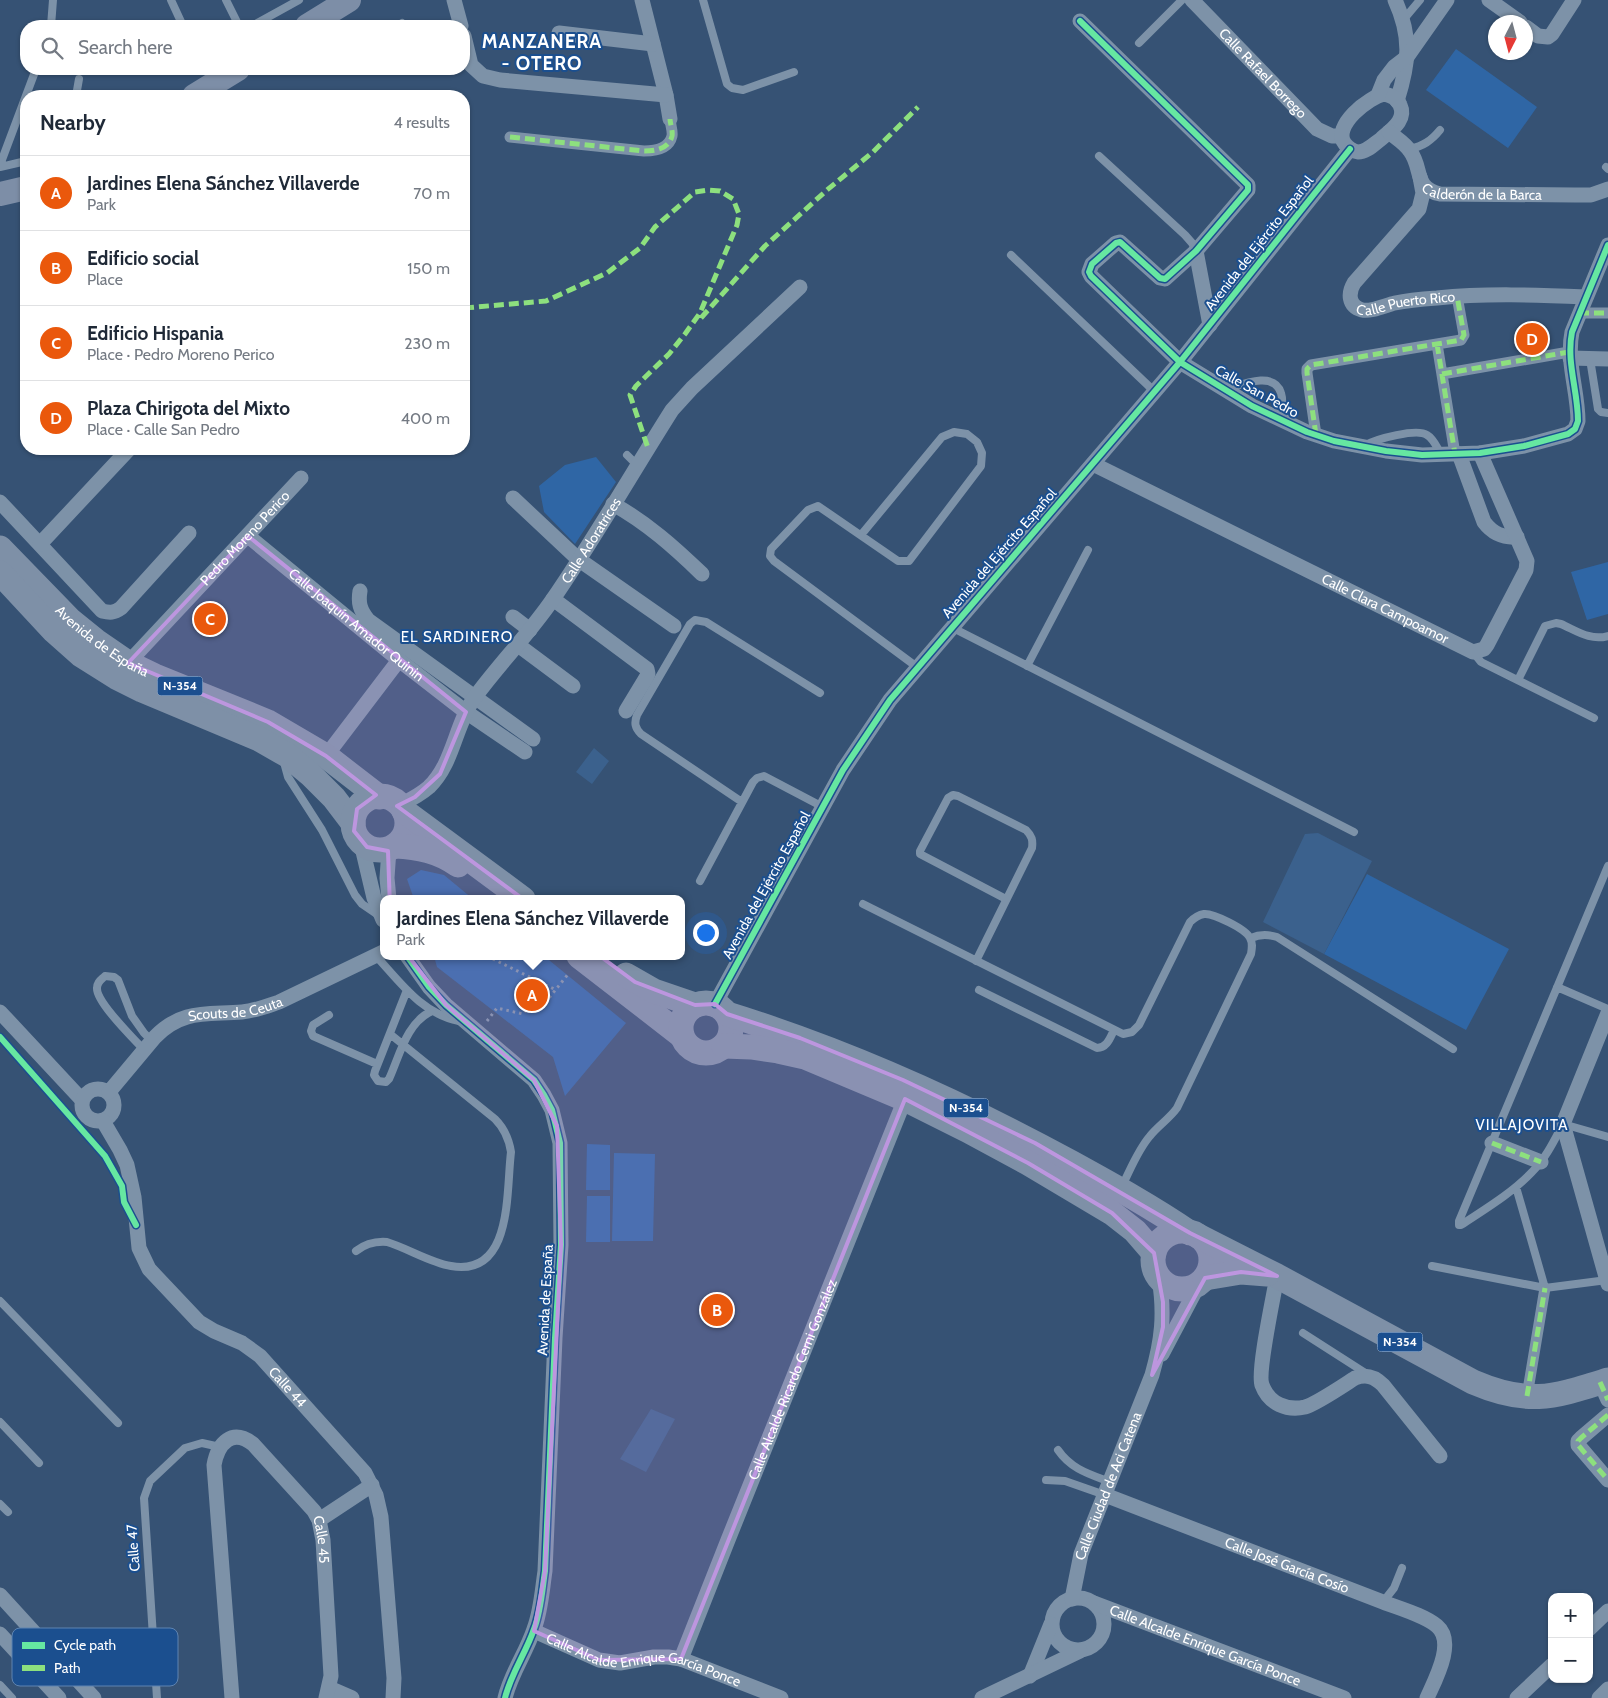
<!DOCTYPE html>
<html lang="en">
<head>
<meta charset="utf-8">
<style>
	:root { --surface:#fff; --page:#f2f2f3; --text:#1f2937; --muted:#747a83; --line:#e0e1e3; --accent:#ea580c }
	body { margin:0; font-family:Cabin,sans-serif; background:var(--page); color:var(--text) }
	.controls { position:absolute; right:15px; bottom:15px; display:grid; overflow:hidden; border-radius:10px; box-shadow:0 1px 4px #0004 }
	.controls button { width:45px; height:45px; display:grid; place-items:center; padding:0; border:0; border-bottom:1px solid var(--line); background:var(--surface); color:var(--text); font:25px sans-serif }
	.compass { position:absolute; left:1488px; top:15px; width:45px; height:45px; border-radius:50%; background:var(--surface); box-shadow:0 1px 4px #0004; rotate:186deg }
	.you { position:absolute; left:705px; top:932px; width:18px; height:18px; margin:-12px; border:4px solid #fff; border-radius:50%; background:#1a73e8; box-shadow:0 0 0 8px #1a73e833 }
	.badge { display:grid; place-items:center; width:32px; height:32px; border-radius:50%; background:var(--accent); color:#fff; font-size:16px; font-weight:700 }
	.pin { position:absolute; translate:-50% -50%; border:2px solid #fff; box-shadow:0 1px 5px #0006 }
	.popup { position:absolute; left:380px; top:895px; width:305px; height:65px; box-sizing:border-box; display:grid; place-content:center; border-radius:10px; background:var(--surface); filter:drop-shadow(0 1px 4px #0005); font-size:16px; white-space:nowrap; color:var(--muted) }
	.popup b { font-size:19px; color:var(--text) }
	.popup::after { content:''; position:absolute; left:50%; top:100%; margin-left:-10px; border:10px solid transparent; border-top-color:var(--surface) }
	.list { margin:0; padding:0; list-style:none }
	h2 { display:flex; justify-content:space-between; align-items:center; height:65px; margin:0; padding:0 20px; font-size:21px }
	h2 small { font-size:16px; font-weight:400; color:var(--muted) }
	.list li { display:grid; grid-template-columns:32px 1fr auto; gap:15px; align-items:center; box-sizing:border-box; height:75px; padding:0 20px; border-top:1px solid var(--line) }
	.list b { display:block; font-size:19px; white-space:nowrap }
	.list p { margin:0; font-size:16px; white-space:nowrap; color:var(--muted) }
	.list em { font-size:16px; font-style:normal; color:var(--muted) }
	.icon { flex:none; width:28px; height:28px; fill:none; stroke:currentColor; stroke-width:2; stroke-linecap:round; stroke-linejoin:round }
	.map { position:relative; flex:none; width:1608px; height:1698px; overflow:hidden }
	.search { position:absolute; background:var(--surface); box-shadow:0 1px 4px #0004; left:20px; top:20px; width:450px; height:55px; display:flex; align-items:center; gap:12px; box-sizing:border-box; padding:0 18px; border-radius:20px; color:var(--muted); font-size:19px }
	.panel { position:absolute; background:var(--surface); box-shadow:0 1px 4px #0004; left:20px; top:90px; width:450px; height:365px; border-radius:20px }
	.map>svg:first-child { display:block }
	.green { fill:#2f66a5 }
	.water { fill:#3b618d }
	.lines { fill:none; stroke-linecap:round; stroke-linejoin:round }
	.path { stroke:#7d92a8; stroke-width:3; stroke-dasharray:2.5 4; stroke-linecap:butt }
	.service { stroke:#7d92a8; stroke-width:8 }
	.pedestrian { stroke:#7d92a8; stroke-width:11 }
	.minor { stroke:#7d92a8; stroke-width:15 }
	.primary { stroke:#7d8ea7; stroke-width:24 }
	.trunk { stroke:#7e90a7; stroke-width:25 }
	.quiet { stroke:#8de07e; stroke-width:5; stroke-dasharray:10 5; stroke-linecap:butt }
	.cycleway-casing { stroke:#1b4f8f; stroke-width:9 }
	.cycleway { stroke:#66e7a1; stroke-width:6 }
	.marked { fill:#bd96df; fill-opacity:0.2; stroke:#bd96df; stroke-width:4; stroke-linejoin:round }
	.labels { text-anchor:middle; stroke-width:4; stroke-linejoin:round; paint-order:stroke }
	.shield { fill:#1b4f8f; stroke:#bbcadd; stroke-width:1 }
	.shield-label { font-size:12px; font-weight:bold; fill:#fff }
	.street-label { font-size:14px; fill:#fff; stroke:#1b4f8f }
	.neighbourhood-label { font-size:15px; letter-spacing:1px; fill:#fff; stroke:#1b4f8f }
	.district-label { font-size:19px; font-weight:bold; letter-spacing:1px; fill:#fff; stroke:#1b4f8f }
	.key { fill:#1b4f8f; stroke:#5f84b1; stroke-width:1 }
	.key-label { font-size:14px; fill:#fff }
</style>
</head>
<body>
<div class="map">
<svg width="1608" height="1698" viewBox="0 0 1608 1698">
	<rect width="100%" height="100%" fill="#365274"/>
	<!-- green -->
	<path class="green" d="M1456,49l81,58 -29,41 -82,-58z
		M596,457l20,25 -41,62 -31,-32 -5,-26 26,-21z
		M1608,562v52l-21,6 -16,-48z
		M421,870l23,5 29,24h-59l-7,-20z
		M1367,874l142,75 -43,81 -142,-76z
		M434,956h110l82,67 -61,73 -12,-39 -116,-90z
		M587,1144l23,1v45h-24z
		M614,1153l41,1 -2,87h-41z
		M587,1196h23v46h-24z"/>
	<!-- water -->
	<path class="water" d="M594,748l15,13 -17,23 -16,-12z
		M1318,833l54,28 -48,93 -61,-32 42,-88z
		M651,1409l24,10 -29,53 -26,-13z"/>
	<g class="lines">
		<!-- path -->
		<path class="path" d="M487,956l69,34
			M487,1021l10,-13 26,6 5,-7 -11,-12 7,-7 21,15 24,-30"/>
		<!-- service -->
		<path class="service" d="M171,0l12,26
			M226,0l13,26
			M703,0l24,84 5,4 11,2 51,-18
			M1404,19l16,-19
			M402,23l2,3
			M51,26l2,-26
			M252,26l47,-26
			M1139,43l43,-43
			M76,96l3,-17
			M1410,149c13,-3 21,-8 30,-19
			M1099,156l86,79 7,8 4,8
			M0,165l36,-96
			M0,167l26,-6
			M1606,167l2,2
			M1011,255l144,137
			M1590,359l8,50 3,3 7,1
			M1225,390c16,-5 49,-20 56,3 3,9 0,19 0,28
			M1366,445c10,-6 51,-17 61,-10 7,4 10,13 14,19
			M627,455l10,10
			M861,535l81,-98 12,-5 13,2 10,8 5,11 -1,13 -72,95h-11l-80,-55 -10,4 -37,39 -1,7 4,5 143,106
			M951,627l403,205
			M1473,652l8,10 113,56
			M1027,666l61,-116
			M1518,680l27,-54 11,-3 5,1c16,7 29,17 47,12
			M285,760v6l3,11 34,53 33,65 7,9 19,13
			M742,802l-101,-68c-6,-6 -7,-11 -4,-19l53,-91 5,-4 11,2 114,71
			M1608,866l-149,355v4h2c24,-16 51,-32 71,-53 14,-14 22,-31 31,-48l45,13
			M700,881l53,-99 4,-4 7,-2 59,31
			M863,904l260,130 9,-2 7,-7 51,-103c4,-4 8,-7 14,-8 9,-1 42,15 46,24 3,5 2,10 1,16l-74,154c-8,11 -19,18 -27,28 -13,15 -20,35 -29,52
			M1251,938c9,-4 16,-4 26,-1l176,112
			M376,956c24,26 46,58 83,65
			M976,961l56,-113c1,-8 0,-12 -6,-18l-68,-34 -5,-1 -5,3 -28,53v3l86,45
			M1557,987l51,22
			M407,990l-32,81 -1,4 4,6 8,1 3,-3c11,-24 17,-56 43,-68
			M979,990l118,58c10,0 13,-10 17,-18
			M329,1015l-16,10 -2,6 2,5 64,28
			M144,1050c-10,-11 -48,-48 -47,-62 0,-6 4,-8 8,-12l9,1 4,3 14,36 12,17 8,8
			M1516,1187l29,101
			M356,1251c9,-7 18,-10 31,-9 20,6 44,21 64,24 62,11 55,-74 60,-114 -2,-13 -6,-23 -16,-33l-105,-85
			M1432,1266l113,22 62,-8
			M0,1301l118,122
			M1303,1333l64,41
			M0,1422l39,41
			M1058,1450c13,19 31,24 52,32
			M1046,1480l19,1 40,14
			M0,1504l8,8
			M1383,1602l11,-14 8,-20
			M0,1685l12,13
			M157,1698l-13,-200 6,-17 35,-33 17,-5 18,4"/>
		<!-- pedestrian -->
		<path class="pedestrian" d="M510,137l134,14c11,0 25,-2 28,-15 1,-5 -2,-13 -2,-17
			M1579,313h29
			M1437,344l18,110
			M1442,374l127,-22
			M1316,435l-9,-62v-4l4,-4 150,-25 3,-5 -7,-39
			M1527,1396l18,-108"/>
		<!-- minor -->
		<g class="minor">
			<path d="M454,0l7,26"/>
			<path d="M642,0l24,95 4,24"/>
			<path id="s1" d="M1192,0l125,129 15,7h9"/>
			<path d="M1395,0c17,37 14,63 2,101"/>
			<path d="M1489,0l31,22"/>
			<path d="M1080,21l168,164v5l-52,61 -31,28 -5,-1 -40,-36 -4,1 -24,21 -3,8 2,4 89,86 72,44 55,26 27,9 52,10 36,4 58,-2 44,-7 44,-12 7,-5 3,-8c0,-30 -12,-59 -6,-89l36,-87"/>
			<path d="M1526,27l12,9 10,1 4,-3 22,-34"/>
			<path d="M559,33l94,11"/>
			<path d="M464,36l7,29 12,11 17,4 166,15"/>
			<path d="M1385,94c7,2 12,4 15,11 7,15 -9,25 -19,34 -7,5 -14,13 -23,13 -5,-1 -10,-4 -13,-8 -14,-17 24,-48 40,-50z"/>
			<path d="M1378,95l6,-15 10,-13 13,-10 40,-57"/>
			<path id="s2" d="M1389,132c7,6 16,11 21,19 13,17 3,37 30,43l135,1h16l17,-6"/>
			<path id="s3" d="M1420,177l3,16 -4,16 -65,74c-6,10 -6,23 8,27 9,2 24,-5 33,-7 14,-3 28,-4 42,-5 49,-5 99,-3 149,-1"/>
			<path d="M1196,251l14,74"/>
			<path d="M1570,358l38,1"/>
			<path d="M1459,454l25,68c9,12 19,16 33,15"/>
			<path id="s4" d="M1093,464l380,188 11,-3 3,-4 39,-75 1,-9 -47,-108"/>
			<path d="M513,498l65,61 96,67"/>
			<path d="M0,502l102,109c8,2 12,2 19,-3l68,-75"/>
			<path d="M613,504c34,19 61,43 89,70"/>
			<path id="s5" d="M248,536l151,124 67,52 59,40"/>
			<path d="M40,544l89,-95"/>
			<path d="M360,591c-2,12 0,19 8,29l165,119"/>
			<path d="M553,599l94,70 1,5 -2,4 -20,33"/>
			<path d="M513,617l17,13"/>
			<path d="M518,645l55,41"/>
			<path id="s6" d="M128,663l173,-185"/>
			<path d="M326,756l73,-96"/>
			<path id="s7" d="M400,805c10,-5 20,-10 29,-18 25,-24 26,-63 46,-90 25,-34 54,-63 78,-98 42,-61 79,-126 119,-189l20,-22 108,-101"/>
			<path d="M361,843l13,55 9,22"/>
			<path d="M389,849l-2,29 2,21"/>
			<path d="M407,956l22,31 17,18 88,75 10,15 8,15 8,33 1,102 -6,93 -10,233c-3,20 -4,40 -11,58 -8,24 -23,44 -29,69"/>
			<path d="M715,1004l128,-234 47,-70 290,-338 170,-213"/>
			<path d="M0,1012l82,88"/>
			<path d="M1608,1013l-45,111 45,160"/>
			<circle cx="98" cy="1105" r="16"/>
			<path id="s8" d="M109,1092l46,-55c27,-28 52,-22 87,-25 13,-1 25,-6 37,-10l104,-50"/>
			<path id="s9" d="M103,1121l17,29 7,15 7,32 5,51 10,21 50,53 15,9 28,12 18,13 105,117 11,22 5,22 13,161 -1,20"/>
			<path d="M1492,1143l49,19"/>
			<path d="M1277,1276c-3,19 -20,96 -15,109 7,19 25,26 43,22 11,-3 39,-22 50,-29 11,-4 19,-2 28,7l57,71"/>
			<path d="M1162,1354l37,-70"/>
			<path d="M1600,1382l8,18"/>
			<path d="M1608,1415l-27,23 -3,3v4l30,35"/>
			<path id="s10" d="M1105,1495l278,107c15,6 41,13 54,24 19,16 -2,54 -10,72"/>
			<path d="M319,1520l53,-35"/>
			<path d="M0,1595l94,103"/>
			<circle cx="1078" cy="1624" r="26"/>
			<path id="s11" d="M1072,1599l9,-45 71,-179c10,-35 13,-61 7,-97"/>
			<path id="s12" d="M1094,1603l250,95"/>
			<path d="M1589,1629l19,-18"/>
			<path id="s13" d="M534,1631l65,29 21,3 34,-6h14l13,2 100,39"/>
			<path d="M0,1634l59,64"/>
			<path id="s14" d="M681,1659l47,-119 177,-441"/>
			<path d="M1030,1676l21,-52"/>
			<path d="M329,1688l23,10"/>
			<path id="s15" d="M232,1698l-18,-233c4,-22 18,-37 39,-21l61,67 5,9 4,20 8,136 -5,22"/>
			<path d="M982,1698l98,-47"/>
			<path d="M1517,1698l35,-33"/>
			<path d="M1599,1698l9,-9"/>
		</g>
		<!-- primary -->
		<path class="primary" d="M307,26l42,-26
			M194,96l44,-27
			M0,194l26,-6"/>
		<!-- trunk -->
		<g class="trunk">
			<path id="s16" d="M0,548l70,72 26,21 32,22 27,13 113,46 58,34 53,41"/>
			<path d="M0,573l54,58 27,24 35,22 26,13 117,49 28,16 24,20 23,23 19,25"/>
			<circle cx="380" cy="823" r="27"/>
			<path d="M404,811l119,88"/>
			<path d="M395,846c23,1 44,5 63,19"/>
			<path d="M579,956l102,79"/>
			<path d="M626,975l28,16 41,14"/>
			<circle cx="706" cy="1028" r="25"/>
			<path d="M727,1014c120,37 235,89 345,149 40,22 80,44 118,70"/>
			<path d="M724,1046l27,1 27,4 27,6 100,42 62,31 61,33 84,50 23,18 19,22"/>
			<circle cx="1182" cy="1260" r="29"/>
			<path d="M1198,1236l79,40 196,106c56,24 80,15 135,-2"/>
			<path d="M1205,1278l36,-6 26,2"/>
		</g>
		<!-- quiet -->
		<path class="quiet" d="M510,137l134,14c11,0 25,-2 28,-15 1,-5 -2,-13 -2,-17
			M464,308l82,-7 61,-28 33,-25 15,-21 40,-35 13,-2 12,1 13,8 6,15 -2,11 -37,88 -15,21 -16,20 -33,32 -6,9 18,53
			M1579,313h29
			M701,318l64,-72 62,-56 46,-38 45,-45
			M1437,344l18,110
			M1442,374l127,-22
			M1316,435l-9,-62v-4l4,-4 150,-25 3,-5 -7,-39
			M1492,1143l49,19
			M1600,1382l8,18
			M1527,1396l18,-108
			M1608,1415l-27,23 -3,3v4l30,35"/>
		<!-- cycleway casing -->
		<g class="cycleway-casing">
			<path id="cycleway" d="M1080,21l168,164v5l-52,61 -31,28 -5,-1 -40,-36 -4,1 -24,21 -3,8 2,4 89,86 72,44 55,26 27,9 52,10 36,4 58,-2 44,-7 44,-12 7,-5 3,-8c0,-30 -12,-59 -6,-89l36,-87
				M407,956l22,31 17,18 88,75 10,15 8,15 8,33 1,102 -6,93 -10,233c-3,20 -4,40 -11,58 -8,24 -23,44 -29,69
				M715,1004l128,-234 47,-70 290,-338 170,-213
				M0,1037l105,119 17,30 2,16 12,23"/>
		</g>
		<!-- cycleway -->
		<use href="#cycleway" class="cycleway"/>
	</g>
	<!-- marked area -->
	<path class="marked" d="M248,536l218,176 -26,62 -25,23 -18,9 238,176 60,23 20,-1 12,10 73,24 103,42 132,63 155,90 87,43 -36,-4 -36,6 -53,97 11,-48v-25l-9,-49 -42,-40 -84,-50 -123,-64 -224,560 -82,1 -65,-29 11,-60 16,-326 -4,-119 -23,-46 -88,-75 -47,-61 -9,-36 -2,-57 -21,-4 -13,-16 3,-22 19,-14 -50,-39 -58,-34 -140,-59z"/>
	<g class="labels">
		<!-- shield labels -->
		<g class="shield">
			<rect x="157.5" y="676.5" width="45" height="19" rx="4"/>
			<rect x="943.5" y="1098.5" width="45" height="19" rx="4"/>
			<rect x="1377.5" y="1332.5" width="45" height="19" rx="4"/>
		</g>
		<g class="shield-label">
			<text x="180" y="690">N-354</text>
			<text x="966" y="1112">N-354</text>
			<text x="1400" y="1346">N-354</text>
		</g>
		<!-- street labels -->
		<g class="street-label">
			<text dy="5" stroke="none"><textPath href="#s1" startOffset="102">Calle Rafael Borrego</textPath></text>
			<text dy="5" stroke="none"><textPath href="#s2" startOffset="126">Calderón de la Barca</textPath></text>
			<text transform="translate(1259 243) rotate(-52)" y="5">Avenida del Ejército Español</text>
			<text dy="5" stroke="none"><textPath href="#s3" startOffset="209">Calle Puerto Rico</textPath></text>
			<text transform="translate(1257 391) rotate(29)" y="5">Calle San Pedro</text>
			<text dy="5" stroke="none"><textPath href="#s6" startOffset="171">Pedro Moreno Perico</textPath></text>
			<text dy="5" stroke="none"><textPath href="#s7" startOffset="331">Calle Adoratrices</textPath></text>
			<text transform="translate(999 553) rotate(-49)" y="5">Avenida del Ejército Español</text>
			<text dy="5" stroke="none"><textPath href="#s4" startOffset="326">Calle Clara Campoamor</textPath></text>
			<text dy="5" stroke="none"><textPath href="#s5" startOffset="140">Calle Joaquín Amador Quinin</textPath></text>
			<text dy="5" stroke="none"><textPath href="#s16" startOffset="139">Avenida de España</textPath></text>
			<text transform="translate(766 885) rotate(-61)" y="5">Avenida del Ejército Español</text>
			<text dy="5" stroke="none"><textPath href="#s8" startOffset="159">Scouts de Ceuta</textPath></text>
			<text transform="translate(545 1300) rotate(-87)" y="5">Avenida de España</text>
			<text dy="5" stroke="none"><textPath href="#s14" startOffset="301">Calle Alcalde Ricardo Cerni González</textPath></text>
			<text dy="5" stroke="none"><textPath href="#s9" startOffset="342">Calle 44</textPath></text>
			<text dy="5" stroke="none"><textPath href="#s11" startOffset="119">Calle Ciudad de Aci Catena</textPath></text>
			<text dy="5" stroke="none"><textPath href="#s15" startOffset="411">Calle 45</textPath></text>
			<text transform="translate(133 1548) rotate(-94)" y="5">Calle 47</text>
			<text dy="5" stroke="none"><textPath href="#s10" startOffset="195">Calle José García Cosío</textPath></text>
			<text dy="5" stroke="none"><textPath href="#s12" startOffset="119">Calle Alcalde Enrique García Ponce</textPath></text>
			<text dy="5" stroke="none"><textPath href="#s13" startOffset="116">Calle Alcalde Enrique García Ponce</textPath></text>
		</g>
		<!-- neighbourhood labels -->
		<g class="neighbourhood-label">
			<text x="457" y="642">EL SARDINERO</text>
			<text x="1522" y="1130">VILLAJOVITA</text>
		</g>
		<!-- district labels -->
		<g class="district-label">
			<text x="542" y="48">MANZANERA<tspan x="542" dy="22">- OTERO</tspan></text>
		</g>
	</g>
	<!-- legend -->
	<rect x="12" y="1628" width="166" height="58" rx="8" class="key"/>
	<rect x="22" y="1642" width="23" height="7" fill="#66e7a1"/>
	<rect x="22" y="1665" width="23" height="6" fill="#8de07e"/>
	<g class="key-label">
		<text x="54" y="1650">Cycle path</text>
		<text x="54" y="1673">Path</text>
	</g>
</svg>
<div class="controls">
<button>+</button>
<button>−</button>
</div>
<svg class="compass" viewBox="-18 -18 36 36"><path d="M0-13l5 13h-10z" fill="#e53935"/><path d="M0 13l5-13h-10z" fill="#747a83"/></svg>
<div class="you"></div>
<div class="pin badge" style="left:532px;top:995px">A</div>
<div class="popup"><b>Jardines Elena Sánchez Villaverde</b>Park</div>
<div class="pin badge" style="left:717px;top:1310px">B</div>
<div class="pin badge" style="left:210px;top:619px">C</div>
<div class="pin badge" style="left:1532px;top:339px">D</div>
<div class="search"><svg class="icon" aria-label="search" viewBox="0 0 24 24"><circle cx="10" cy="10" r="6"/><path d="M15 15l6 6"/></svg>Search here</div>
<section class="panel">
<h2>Nearby<small>4 results</small></h2>
<ul class="list">
<li><span class="badge">A</span><div><b>Jardines Elena Sánchez Villaverde</b><p>Park</p></div><em>70 m</em></li>
<li><span class="badge">B</span><div><b>Edificio social</b><p>Place</p></div><em>150 m</em></li>
<li><span class="badge">C</span><div><b>Edificio Hispania</b><p>Place · Pedro Moreno Perico</p></div><em>230 m</em></li>
<li><span class="badge">D</span><div><b>Plaza Chirigota del Mixto</b><p>Place · Calle San Pedro</p></div><em>400 m</em></li>
</ul>
</section>
</div>
</body>
</html>
